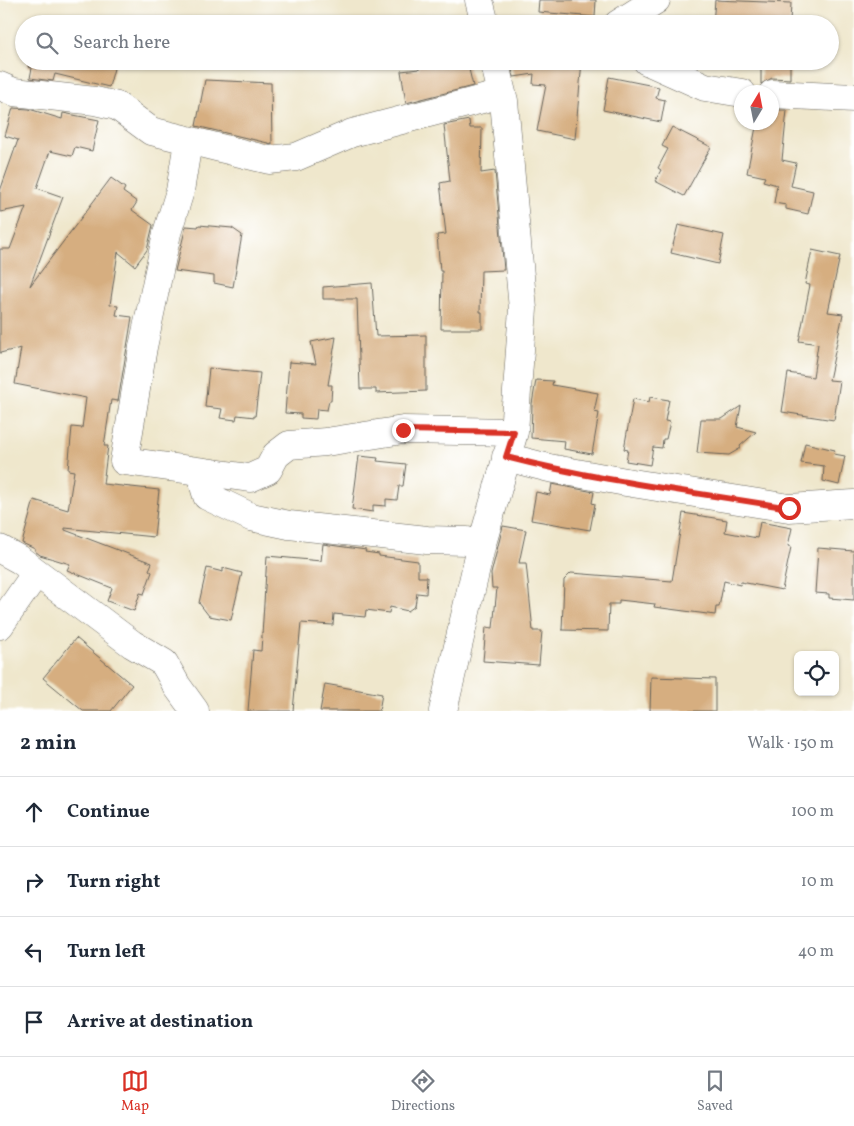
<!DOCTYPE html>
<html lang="en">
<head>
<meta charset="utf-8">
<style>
	:root { --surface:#fff; --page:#f6f6f7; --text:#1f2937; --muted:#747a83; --line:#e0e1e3; --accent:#d93025 }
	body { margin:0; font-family:Vollkorn,serif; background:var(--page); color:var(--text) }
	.controls { position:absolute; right:15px; bottom:15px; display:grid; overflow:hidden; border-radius:8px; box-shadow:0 1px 4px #0004 }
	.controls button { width:45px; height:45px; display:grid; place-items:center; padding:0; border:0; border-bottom:1px solid var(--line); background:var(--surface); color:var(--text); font:25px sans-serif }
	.compass { position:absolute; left:734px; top:85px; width:45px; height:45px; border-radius:50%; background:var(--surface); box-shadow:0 1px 4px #0004; rotate:10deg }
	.stop { position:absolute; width:15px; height:15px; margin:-11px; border:4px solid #d93025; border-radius:50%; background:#fff }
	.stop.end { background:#d93025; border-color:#fff; box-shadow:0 1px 5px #0008 }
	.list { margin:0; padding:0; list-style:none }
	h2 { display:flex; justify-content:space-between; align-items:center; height:65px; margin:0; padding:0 20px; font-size:21px }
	h2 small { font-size:16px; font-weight:400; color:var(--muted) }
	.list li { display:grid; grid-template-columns:32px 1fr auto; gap:15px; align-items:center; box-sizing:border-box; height:70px; padding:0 20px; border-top:1px solid var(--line) }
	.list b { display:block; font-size:19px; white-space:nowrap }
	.list em { font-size:16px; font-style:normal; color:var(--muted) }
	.icon { flex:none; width:28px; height:28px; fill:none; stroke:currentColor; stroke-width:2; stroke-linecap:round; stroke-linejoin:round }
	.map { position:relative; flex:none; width:854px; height:711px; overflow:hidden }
	.search { position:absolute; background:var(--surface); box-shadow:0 1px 4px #0004; left:15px; right:15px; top:15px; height:55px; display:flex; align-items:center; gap:12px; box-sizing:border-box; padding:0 18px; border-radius:28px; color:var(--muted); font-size:19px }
	.sheet { height:345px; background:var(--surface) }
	nav { display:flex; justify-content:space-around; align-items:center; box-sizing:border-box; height:70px; border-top:1px solid var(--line); background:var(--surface); font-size:14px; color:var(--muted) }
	nav a { display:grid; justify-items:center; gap:2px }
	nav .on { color:var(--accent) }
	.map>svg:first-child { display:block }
	.building { fill:#d6ae80 }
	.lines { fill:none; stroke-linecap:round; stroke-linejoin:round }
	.minor-casing { stroke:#66635a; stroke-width:29 }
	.minor { stroke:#fff; stroke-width:28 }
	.route { stroke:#d93025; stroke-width:6 }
</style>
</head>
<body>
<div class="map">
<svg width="854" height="711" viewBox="0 0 854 711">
	<rect width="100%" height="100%" fill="#fff"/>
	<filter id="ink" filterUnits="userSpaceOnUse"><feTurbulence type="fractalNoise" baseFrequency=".02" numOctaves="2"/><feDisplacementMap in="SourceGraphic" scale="10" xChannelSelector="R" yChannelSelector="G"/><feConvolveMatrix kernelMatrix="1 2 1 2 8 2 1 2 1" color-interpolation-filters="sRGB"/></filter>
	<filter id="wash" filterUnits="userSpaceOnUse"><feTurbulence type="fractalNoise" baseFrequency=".0096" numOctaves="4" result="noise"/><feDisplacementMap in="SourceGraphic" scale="20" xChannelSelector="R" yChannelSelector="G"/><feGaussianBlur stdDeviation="1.12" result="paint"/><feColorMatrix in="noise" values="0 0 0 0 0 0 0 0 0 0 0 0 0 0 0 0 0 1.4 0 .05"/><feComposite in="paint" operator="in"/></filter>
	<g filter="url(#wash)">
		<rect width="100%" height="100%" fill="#efe7cc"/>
		<g id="blocks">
			<!-- building -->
			<path class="building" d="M539,0h57l-1,17 -57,-5z
				M715,0l76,3 -1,19 -77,2z
				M29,61h87l-7,26 -54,-13 -2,7 -23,-3 2,-10 -4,-1z
				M418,61h49l6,25 -67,17 -5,-32 18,-2z
				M510,61h72l-7,78 -38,-8 9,-46 -13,-1 1,-10 -20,3z
				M761,61h29v18l-18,-1 -11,6z
				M609,77l50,10 -3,11 9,2 -4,22 -58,-12z
				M205,80l66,3 1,61 -76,-18z
				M13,108l16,1 33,10 1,-6 36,7 -7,31 -17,-4 -3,9 -22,-5 -13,37 26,9 -33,89 81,-108 14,10 -2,4 14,10 -5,8 21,15 -6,25 -12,16 -17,-14 -8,53 8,1 -2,9 16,2 -14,84 -7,-1 -7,46h4l-5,38 56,6 -5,47 -89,-9v2l87,33 -3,7 3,2 -8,22 -4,-1 -6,18 -27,-10 5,-13 -45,-18 3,-6 -30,-9 -5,-4v-2l-13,-6 12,-43 34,10 6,-39 -6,-1 4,-43 10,1 4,-30 -71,-14 6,-36 -21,5v-104h10l16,-42 -26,5v-21l18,-51 -13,-4z
				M772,110h15l-5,50 14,3 -5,23 22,5 -5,23 -22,-5v-4l-12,-2 3,-18 -14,-4 2,-4 -18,-4 10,-51 15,2z
				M469,120l1,8h12l-1,45 14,-2 9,99 -23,1 -1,41h2v17h-41l1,-58h-2l-3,-36 9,-1 -6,-51 10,-2 -6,-56z
				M672,127l39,20 -27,49 -29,-15 6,-11 -3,-2 10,-19 -6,-3z
				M199,225l33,3 10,7 -9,52 -19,-4v-7l-39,-5 11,-45 12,1z
				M678,225l46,10 -6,29 -47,-11z
				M812,250l28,6 -12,56 15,2 -14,66 11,1 -6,39 -52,-8 6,-39 25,4 5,-33 -19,-3 11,-56 -5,-1z
				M372,283l4,53 50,-1v56l-50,2v-4h-16l-3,-90h-34v-12z
				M336,337l-8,48h4l-1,16h-2l-2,9 -10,-1 -1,10 -15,-1v-4l-16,-1 4,-51 27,2 -5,-22z
				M209,368l51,5 -5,44 -18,-2 -1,5 -16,-2 2,-9 -17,-2z
				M536,380l17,1 -1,4 46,8 -4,19 5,1 -7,41 -28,-5 1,-8 -34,-3 1,-34z
				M650,397l19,3 -4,21 5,1 -4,17h-3l-1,9 -9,-1 -3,18 -24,-4 2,-11 -4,-1 9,-50 16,3z
				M741,406l-4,21 19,5 -16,14 1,2 -12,7 -32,-2 4,-34h21z
				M805,443l30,7 -1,4 11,2 -6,29 -16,-4 1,-15 -23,-3z
				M359,456l19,2 -1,3 29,3 -3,22h-4l-2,14 -11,-1v7l-13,-1v7l-21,-3z
				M552,484l42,8 -2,11 3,1 -5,26 -59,-10 5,-28 14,3z
				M683,513l44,7 -2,12 32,6 3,-16 32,6 -4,18 3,1 -9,43 -41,-8 -1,3 -16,-4 -5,26h-3l-1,8 -61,-8 1,-3 -36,-4v4h-10l-1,27 -46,-1 2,-50 7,-7 101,8z
				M503,526l23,4 -7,33h7l7,68h9l-3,34 -56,-4 3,-34 7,1 4,-40h-5l-1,-14z
				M323,544l43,6 -1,2 14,2v2l39,5v16h9l-1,17 -9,-1 -2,13 -7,5 -18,-4 -1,6 -23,-3 -1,7 -31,-3 -1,11 -32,-2 -8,88h-45l5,-61 8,1 6,-95 54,5z
				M818,548l36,3v49l-25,-2v-4l-14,-1z
				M207,568l16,4v-4l19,5 -11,47 -22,-4 -10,-13z
				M76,638l56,47 -21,26h-28l-40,-33z
				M651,677l64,2v32h-65z
				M325,684l57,10 -3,17h-59z"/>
		</g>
	</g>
	<g filter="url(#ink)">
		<use href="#blocks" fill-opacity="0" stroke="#66635a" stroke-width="1"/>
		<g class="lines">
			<!-- minor casing -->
			<g class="minor-casing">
				<path id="minor" d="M479,0l6,24
					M618,24l38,-24
					M647,61l58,26 37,6
					M0,86l14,6 81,9 22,5 34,25 118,29 27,-3 56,-24 150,-39
					M772,94l82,4
					M188,142l-8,49 -13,42 -24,114 -19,114 126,17 18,-8 8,-15 13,-10 37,-3 77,-12 111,2
					M506,457l43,11 77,14 163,26 65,-4
					M206,474l-2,12 3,10 44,21 38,8 138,15 40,1 14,6
					M0,549l20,11 112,84 32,19 13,23 18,25
					M0,625l36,-52
					M443,711l38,-164 33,-115 9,-123 -19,-208 -10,-40"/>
			</g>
			<!-- minor -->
			<use href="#minor" class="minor"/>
		</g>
	</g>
	<g class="lines" filter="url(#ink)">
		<!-- route -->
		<path class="route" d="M403,430l111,2 -8,25c93,24 188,35 283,51"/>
	</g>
</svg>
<div class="controls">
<button><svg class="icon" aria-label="locate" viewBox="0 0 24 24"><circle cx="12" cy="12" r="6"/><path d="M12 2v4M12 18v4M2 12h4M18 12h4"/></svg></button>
</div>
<svg class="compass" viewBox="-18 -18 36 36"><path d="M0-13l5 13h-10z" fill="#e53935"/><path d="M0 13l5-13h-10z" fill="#747a83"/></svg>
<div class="stop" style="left:789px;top:508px"></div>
<div class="stop end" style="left:403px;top:430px"></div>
<div class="search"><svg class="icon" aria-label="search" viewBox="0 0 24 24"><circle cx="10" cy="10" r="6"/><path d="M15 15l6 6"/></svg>Search here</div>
</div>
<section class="sheet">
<h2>2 min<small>Walk · 150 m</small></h2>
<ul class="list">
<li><svg class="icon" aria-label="ahead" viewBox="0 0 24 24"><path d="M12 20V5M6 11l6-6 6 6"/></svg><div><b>Continue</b></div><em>100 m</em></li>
<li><svg class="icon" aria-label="right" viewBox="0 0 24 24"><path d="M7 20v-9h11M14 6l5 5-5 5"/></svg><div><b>Turn right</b></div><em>10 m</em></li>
<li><svg class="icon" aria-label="left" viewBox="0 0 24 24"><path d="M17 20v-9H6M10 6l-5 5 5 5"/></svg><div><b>Turn left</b></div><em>40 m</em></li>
<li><svg class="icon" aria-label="arrive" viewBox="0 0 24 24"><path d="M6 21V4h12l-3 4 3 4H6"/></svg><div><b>Arrive at destination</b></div></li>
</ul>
</section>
<nav>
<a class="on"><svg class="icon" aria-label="map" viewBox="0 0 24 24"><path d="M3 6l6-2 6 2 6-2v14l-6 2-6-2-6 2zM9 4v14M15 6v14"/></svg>Map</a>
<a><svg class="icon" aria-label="directions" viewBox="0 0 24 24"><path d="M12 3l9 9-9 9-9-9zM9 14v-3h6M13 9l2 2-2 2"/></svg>Directions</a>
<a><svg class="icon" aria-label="saved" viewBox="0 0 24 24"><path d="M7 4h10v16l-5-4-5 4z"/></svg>Saved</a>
</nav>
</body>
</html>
